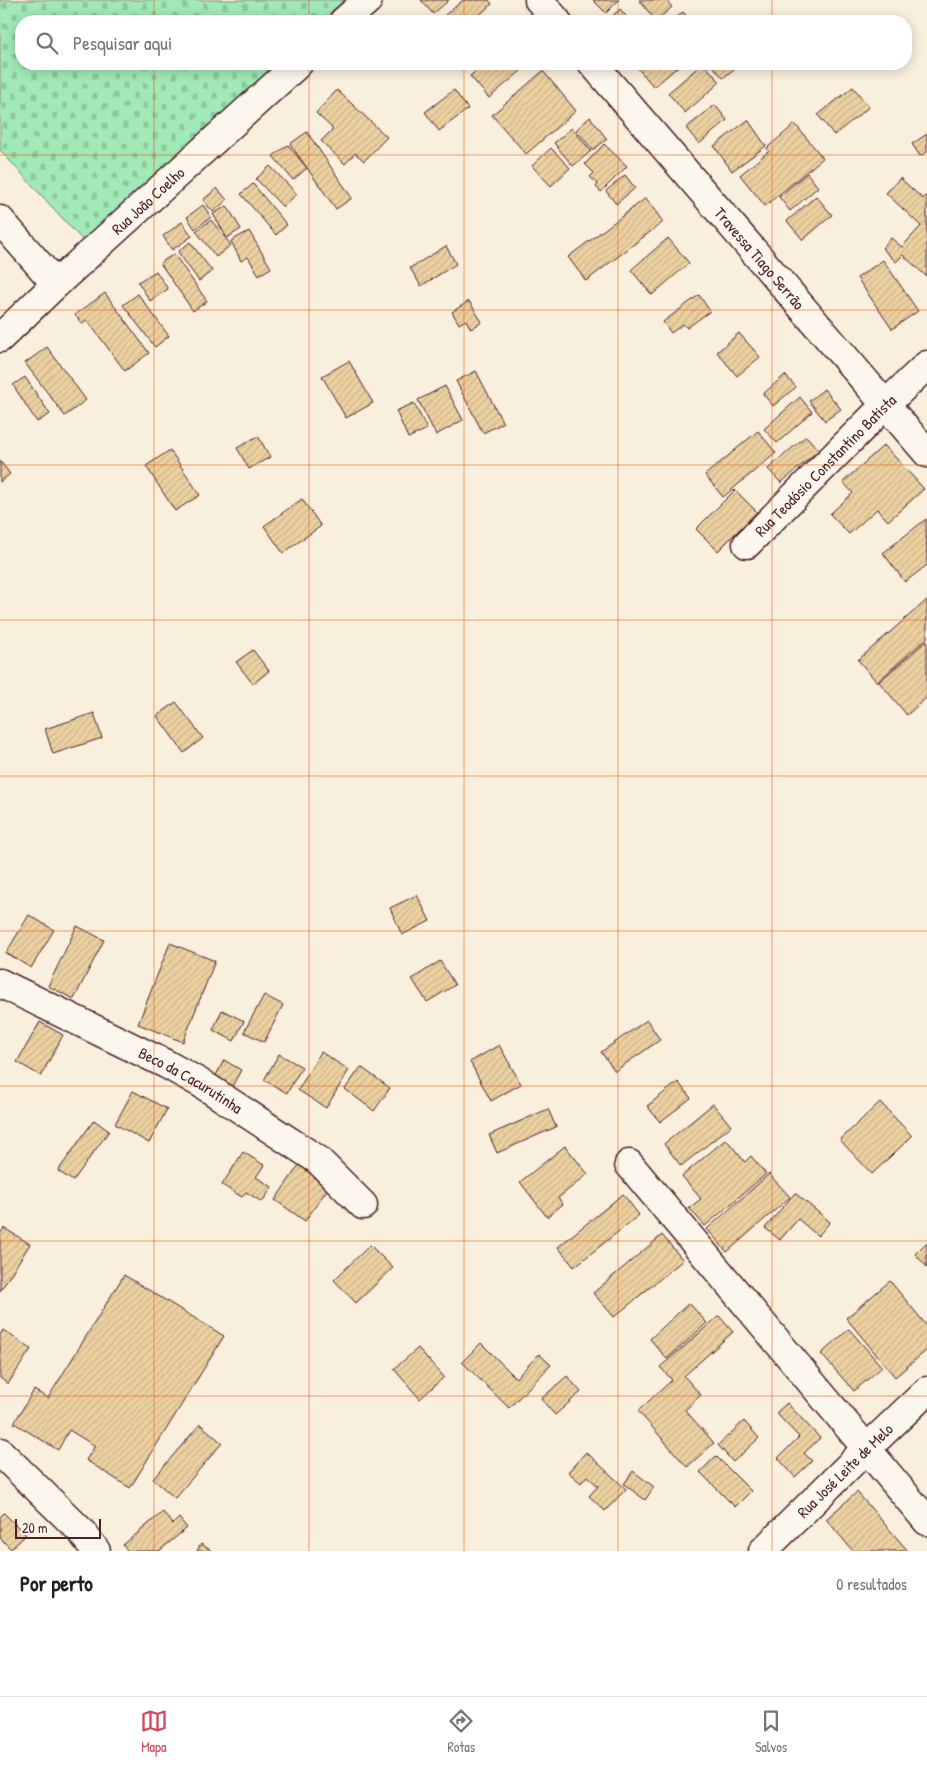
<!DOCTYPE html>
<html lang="pt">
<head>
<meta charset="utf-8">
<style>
	:root { --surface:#fff; --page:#f2f2f2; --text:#202124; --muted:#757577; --line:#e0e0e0; --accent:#d1495b }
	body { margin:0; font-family:"Patrick Hand",sans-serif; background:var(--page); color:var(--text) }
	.scale { position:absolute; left:15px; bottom:12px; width:86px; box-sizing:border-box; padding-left:5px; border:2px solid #4a1f2b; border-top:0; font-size:14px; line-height:18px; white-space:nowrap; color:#4a1f2b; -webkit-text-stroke:4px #fbf7ec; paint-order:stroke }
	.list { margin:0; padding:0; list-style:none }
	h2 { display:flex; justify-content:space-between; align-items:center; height:65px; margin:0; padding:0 20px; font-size:21px }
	h2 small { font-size:16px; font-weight:400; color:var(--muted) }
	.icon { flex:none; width:28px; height:28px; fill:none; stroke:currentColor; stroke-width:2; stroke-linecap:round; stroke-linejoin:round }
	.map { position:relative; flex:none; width:927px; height:1551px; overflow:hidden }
	.search { position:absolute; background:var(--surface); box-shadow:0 2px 12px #0003; left:15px; right:15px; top:15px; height:55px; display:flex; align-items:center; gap:12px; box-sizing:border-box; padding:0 18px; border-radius:20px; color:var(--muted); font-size:19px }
	.sheet { height:145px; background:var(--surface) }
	nav { display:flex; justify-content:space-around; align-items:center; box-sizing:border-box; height:70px; border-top:1px solid var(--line); background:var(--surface); font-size:14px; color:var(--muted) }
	nav a { display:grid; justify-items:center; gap:2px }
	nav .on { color:var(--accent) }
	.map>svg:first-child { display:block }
	.cemetery { fill:url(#cemetery-stones); stroke:#768471 }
	.building { fill:url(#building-hatch); stroke:#4a1f2b }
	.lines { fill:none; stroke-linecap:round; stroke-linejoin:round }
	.minor-casing { stroke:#4a1f2b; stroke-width:31 }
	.minor { stroke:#fbf7ec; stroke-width:28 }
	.grid { fill:none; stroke:#e8590c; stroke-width:1; stroke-opacity:0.55 }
	.labels { text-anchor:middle; stroke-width:4.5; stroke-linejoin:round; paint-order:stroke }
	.street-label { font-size:16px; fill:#4a1f2b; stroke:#fbf7ec }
</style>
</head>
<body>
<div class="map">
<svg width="927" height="1551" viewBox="0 0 927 1551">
	<defs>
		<pattern id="cemetery-stones" width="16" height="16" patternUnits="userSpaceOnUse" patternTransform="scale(1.25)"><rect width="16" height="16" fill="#a1e9b7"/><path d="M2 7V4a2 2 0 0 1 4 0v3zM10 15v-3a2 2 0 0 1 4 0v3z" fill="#8cc79e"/></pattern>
		<pattern id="building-hatch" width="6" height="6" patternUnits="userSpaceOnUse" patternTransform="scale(1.25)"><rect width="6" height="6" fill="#ecd1a1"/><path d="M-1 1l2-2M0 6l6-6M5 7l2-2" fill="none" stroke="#ccb38b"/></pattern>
	</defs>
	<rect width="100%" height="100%" fill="#f8efdd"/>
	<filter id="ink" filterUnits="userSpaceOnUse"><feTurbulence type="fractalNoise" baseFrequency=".02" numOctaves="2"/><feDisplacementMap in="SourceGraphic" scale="10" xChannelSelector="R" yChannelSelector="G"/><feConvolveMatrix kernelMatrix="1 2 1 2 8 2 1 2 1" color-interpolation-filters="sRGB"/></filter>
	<g filter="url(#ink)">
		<!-- cemetery -->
		<path class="cemetery" d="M0,0h344l-23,21h-300v43h255l-191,179 -85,-93z"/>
		<!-- building -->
		<path class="building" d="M421,0h28l-16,14z
			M463,0h26l3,4 -20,17h-34z
			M593,0h26l-13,13z
			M639,0h27l6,7 -16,14z
			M620,9l10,12h-23z
			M683,12l8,9h-18z
			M485,64h44l-40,34 -19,-22z
			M634,64h47l-27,23z
			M702,64h2l16,18 -35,31 -17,-20z
			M711,64h29l-17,14z
			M543,71l33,40 -50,43 -34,-39z
			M853,87l16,20 -35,28 -16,-20z
			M337,90l50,47 -23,24 -9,-8 -10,11 -24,-23 12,-12 -17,-16z
			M454,90l14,19 -29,22 -14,-19z
			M715,105l12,15 -28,24 -13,-16z
			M590,117l17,22 -14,11 -17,-20z
			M748,120l18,26 -34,25 -18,-25z
			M795,124l28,34 -58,48 -25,-31 29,-24 -2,-3z
			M572,128l19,23 -18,15 -19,-23z
			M307,132l45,66 -16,11 -46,-65z
			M927,134v18l-7,4 -8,-12z
			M604,144l23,22 -26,26 -5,-5 2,-3 -8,-7 4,-4 -9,-9z
			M288,145l19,23 -14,12 -20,-24z
			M551,148l19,20 -19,18 -19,-20z
			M270,166l27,28 -14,13 -27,-28z
			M807,173l11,14 -28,24 -11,-14z
			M625,175l10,13 -19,16 -10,-13z
			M900,178l23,21 2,-3 2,1v80l-24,-22 -7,7 -14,-14 9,-10 11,9 19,-21 -35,-33z
			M253,184l34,41 -11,10 -35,-41z
			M217,188l10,12 -14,12 -10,-12z
			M816,196l16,19 -29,25 -16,-19z
			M646,198l17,24 -77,59 -18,-24z
			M203,205l8,12 -16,12 -8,-12z
			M227,206l14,23 -14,9 -14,-24z
			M211,220l20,25 -15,12 -20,-26z
			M182,222l10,14 -20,14 -9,-14z
			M249,231l22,37 -12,7 -11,-18 -7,4 -10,-20z
			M668,238l21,25 -37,32 -21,-25z
			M190,242l22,29 -13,10 -21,-29z
			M446,246l10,18 -35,22 -11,-18z
			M174,254l33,47 -14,10 -33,-48z
			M883,260l35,51 -26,18 -35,-51z
			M156,271l12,18 -18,12 -12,-19z
			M105,293l44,60 -24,18 -38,-51 -5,4 -7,-9z
			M138,294l31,42 -14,11 -32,-42z
			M699,295l11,16 -23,17 -4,-4 -12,9 -8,-11z
			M469,301l13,21 -11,7 -5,-9 -7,4 -7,-12z
			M739,333l21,24 -23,19 -20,-24z
			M47,347l39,53 -21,16 -40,-53z
			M349,361l24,42 -27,15 -24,-42z
			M476,371l27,52 -20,10 -27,-52z
			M785,375l11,12 -23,19 -10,-12z
			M25,377l25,37 -13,8 -24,-37z
			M445,386l18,34 -27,15 -18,-35z
			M824,389l17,20 -16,12 -16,-20z
			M800,397l12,15 -35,31 -13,-14z
			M414,403l13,26 -19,9 -12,-27z
			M758,431l18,22 -53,44 -18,-22z
			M258,436l12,21 -21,12 -12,-21z
			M806,436l13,14 -38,33 -13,-14z
			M884,445l40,44 -36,32 -11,-12 -28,25 -19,-20 23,-21 -10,-11z
			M170,450l30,45 -25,16 -29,-45z
			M0,461l10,13 -10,8z
			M735,490l22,22 -39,39 -22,-22z
			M302,499l19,27 -38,27 -19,-27z
			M926,519l1,46 -22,17 -22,-29z
			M927,600v38l-50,44 -19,-22z
			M927,640v57l-20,18 -28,-33z
			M253,650l16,21 -16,13 -17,-22z
			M176,702l27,36 -19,15 -27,-37z
			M94,713l8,25 -49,16 -8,-25z
			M417,895l13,26 -28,14 -12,-27z
			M29,915l25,15 -23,38 -25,-15z
			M77,926l27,14 -30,59 -26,-13z
			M170,943l45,18 -32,81 -45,-18z
			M440,961l15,24 -28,17 -15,-23z
			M264,995l19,10 -19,37 -20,-10z
			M222,1010l22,11 -10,20 -21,-11z
			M647,1020l13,20 -45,31 -14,-19z
			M40,1022l23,13 -22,41 -24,-14z
			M499,1045l22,39 -30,17 -21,-39z
			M321,1052l28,18 -23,38 -28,-18z
			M279,1054l23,13 -15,26 -23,-13z
			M224,1060l17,10 -10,18 -17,-9z
			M361,1067l29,21 -16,23 -29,-22z
			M678,1082l13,16 -31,24 -13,-16z
			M133,1091l34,18 -18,34 -34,-19z
			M880,1102l32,34 -40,38 -32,-34z
			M713,1104l18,22 -50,40 -17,-22z
			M548,1109l8,18 -59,26 -8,-18z
			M94,1120l15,11 -36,50 -15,-10z
			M726,1139l19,23 6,-6 15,18 -61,52 -16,-18 12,-9 -19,-23z
			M565,1146l23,28 -30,24 5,6 -16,13 -27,-35z
			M243,1152l21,13 -8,12 16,10 -10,15 -16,-10 -4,5 -20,-12z
			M299,1165l30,22 -24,34 -30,-21z
			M769,1174l21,23 -63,55 -20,-23z
			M795,1193l35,29 -12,14 -20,-17 -18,21 -15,-12z
			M623,1194l16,21 -65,52 -16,-20z
			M4,1228l26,16 -30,47v-57z
			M662,1235l21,25 -69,57 -21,-24z
			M927,1242v25l-12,-13z
			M370,1245l23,23 -37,35 -22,-23z
			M124,1275l100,61 -94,152 -44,-28 9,-14 -26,-16 -11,20 -44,-27 20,-33 14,8z
			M890,1281l37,45v24l-32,27 -49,-59z
			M689,1303l18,20 -40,36 -17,-20z
			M719,1316l14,16 -49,44 17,19 -16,15 29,33 -27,24 -49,-56 34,-31 -12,-13z
			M849,1329l33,38 -28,24 -33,-37z
			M3,1330l28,19 -23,35 -8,-6v-43z
			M481,1343l35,35 23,-24 12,11 -42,43 -47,-46z
			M418,1348l26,29 -24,22 -26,-30z
			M567,1376l14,16 -26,23 -14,-16z
			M787,1403l33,35 -16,15 8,8 -17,16 -17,-19 21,-21 -23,-24z
			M744,1421l15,17 -26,24 -15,-17z
			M200,1424l22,19 -47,55 -22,-19z
			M586,1452l40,37 -21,22 -16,-15 9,-10 -11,-10 -6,7 -13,-11z
			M716,1456l35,35 -16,16 -35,-35z
			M633,1471l21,16 -9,13 -21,-16z
			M857,1492l51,59h-55l-27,-32z
			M163,1512l10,12 6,-6 8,10 -28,23h-31l-5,-6z
			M4,1513l22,22 -15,14 -11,-11v-21z
			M201,1544l11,7h-15z"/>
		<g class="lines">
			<!-- minor casing -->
			<g class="minor-casing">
				<g id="minor">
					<path d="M539,0l18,21"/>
					<path d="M344,21l24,-21"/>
					<path id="s1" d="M593,64l334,389"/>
					<path d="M0,220l56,64"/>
					<path id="s2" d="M0,338l56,-54 242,-220"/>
					<path id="s3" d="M747,544l138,-139 42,-40"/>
					<path id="s4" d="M0,983l166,81 36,20 116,76 45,45"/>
					<path d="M629,1164l298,357"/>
					<path d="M0,1452l81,79 15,20"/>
					<path id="s5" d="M763,1551l104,-103 60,-57"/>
				</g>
			</g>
			<!-- minor -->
			<use href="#minor" class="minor"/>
		</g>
	</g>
	<!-- grid -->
	<path class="grid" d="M154,0v21M309,0v21M464,0v21M618,0v21M772,0v21M154,64v1487M309,64v1487M464,64v1487M618,64v1487M772,64v1487M0,155h927M0,310h927M0,465h927M0,620h927M0,776h927M0,931h927M0,1086h927M0,1241h927M0,1396h927"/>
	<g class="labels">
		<!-- street labels -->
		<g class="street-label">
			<text dy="6" stroke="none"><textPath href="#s2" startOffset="202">Rua João Coelho</textPath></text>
			<text dy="6" stroke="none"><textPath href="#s1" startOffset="256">Travessa Tiago Serrão</textPath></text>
			<text dy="6" stroke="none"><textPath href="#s3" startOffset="111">Rua Teodósio Constantino Batista</textPath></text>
			<text dy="6" stroke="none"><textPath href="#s4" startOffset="214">Beco da Cacurutinha</textPath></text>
			<text dy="6" stroke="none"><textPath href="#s5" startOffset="115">Rua José Leite de Melo</textPath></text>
		</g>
	</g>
</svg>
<div class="scale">20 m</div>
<div class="search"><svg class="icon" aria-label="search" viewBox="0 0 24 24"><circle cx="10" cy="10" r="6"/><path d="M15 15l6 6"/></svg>Pesquisar aqui</div>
</div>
<section class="sheet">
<h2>Por perto<small>0 resultados</small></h2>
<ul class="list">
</ul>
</section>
<nav>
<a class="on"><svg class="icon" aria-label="map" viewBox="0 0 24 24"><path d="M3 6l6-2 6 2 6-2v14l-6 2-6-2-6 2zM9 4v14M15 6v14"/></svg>Mapa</a>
<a><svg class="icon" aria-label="directions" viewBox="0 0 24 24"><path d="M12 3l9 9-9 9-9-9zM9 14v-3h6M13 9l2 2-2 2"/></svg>Rotas</a>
<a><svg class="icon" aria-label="saved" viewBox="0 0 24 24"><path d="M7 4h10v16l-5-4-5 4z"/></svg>Salvos</a>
</nav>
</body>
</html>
